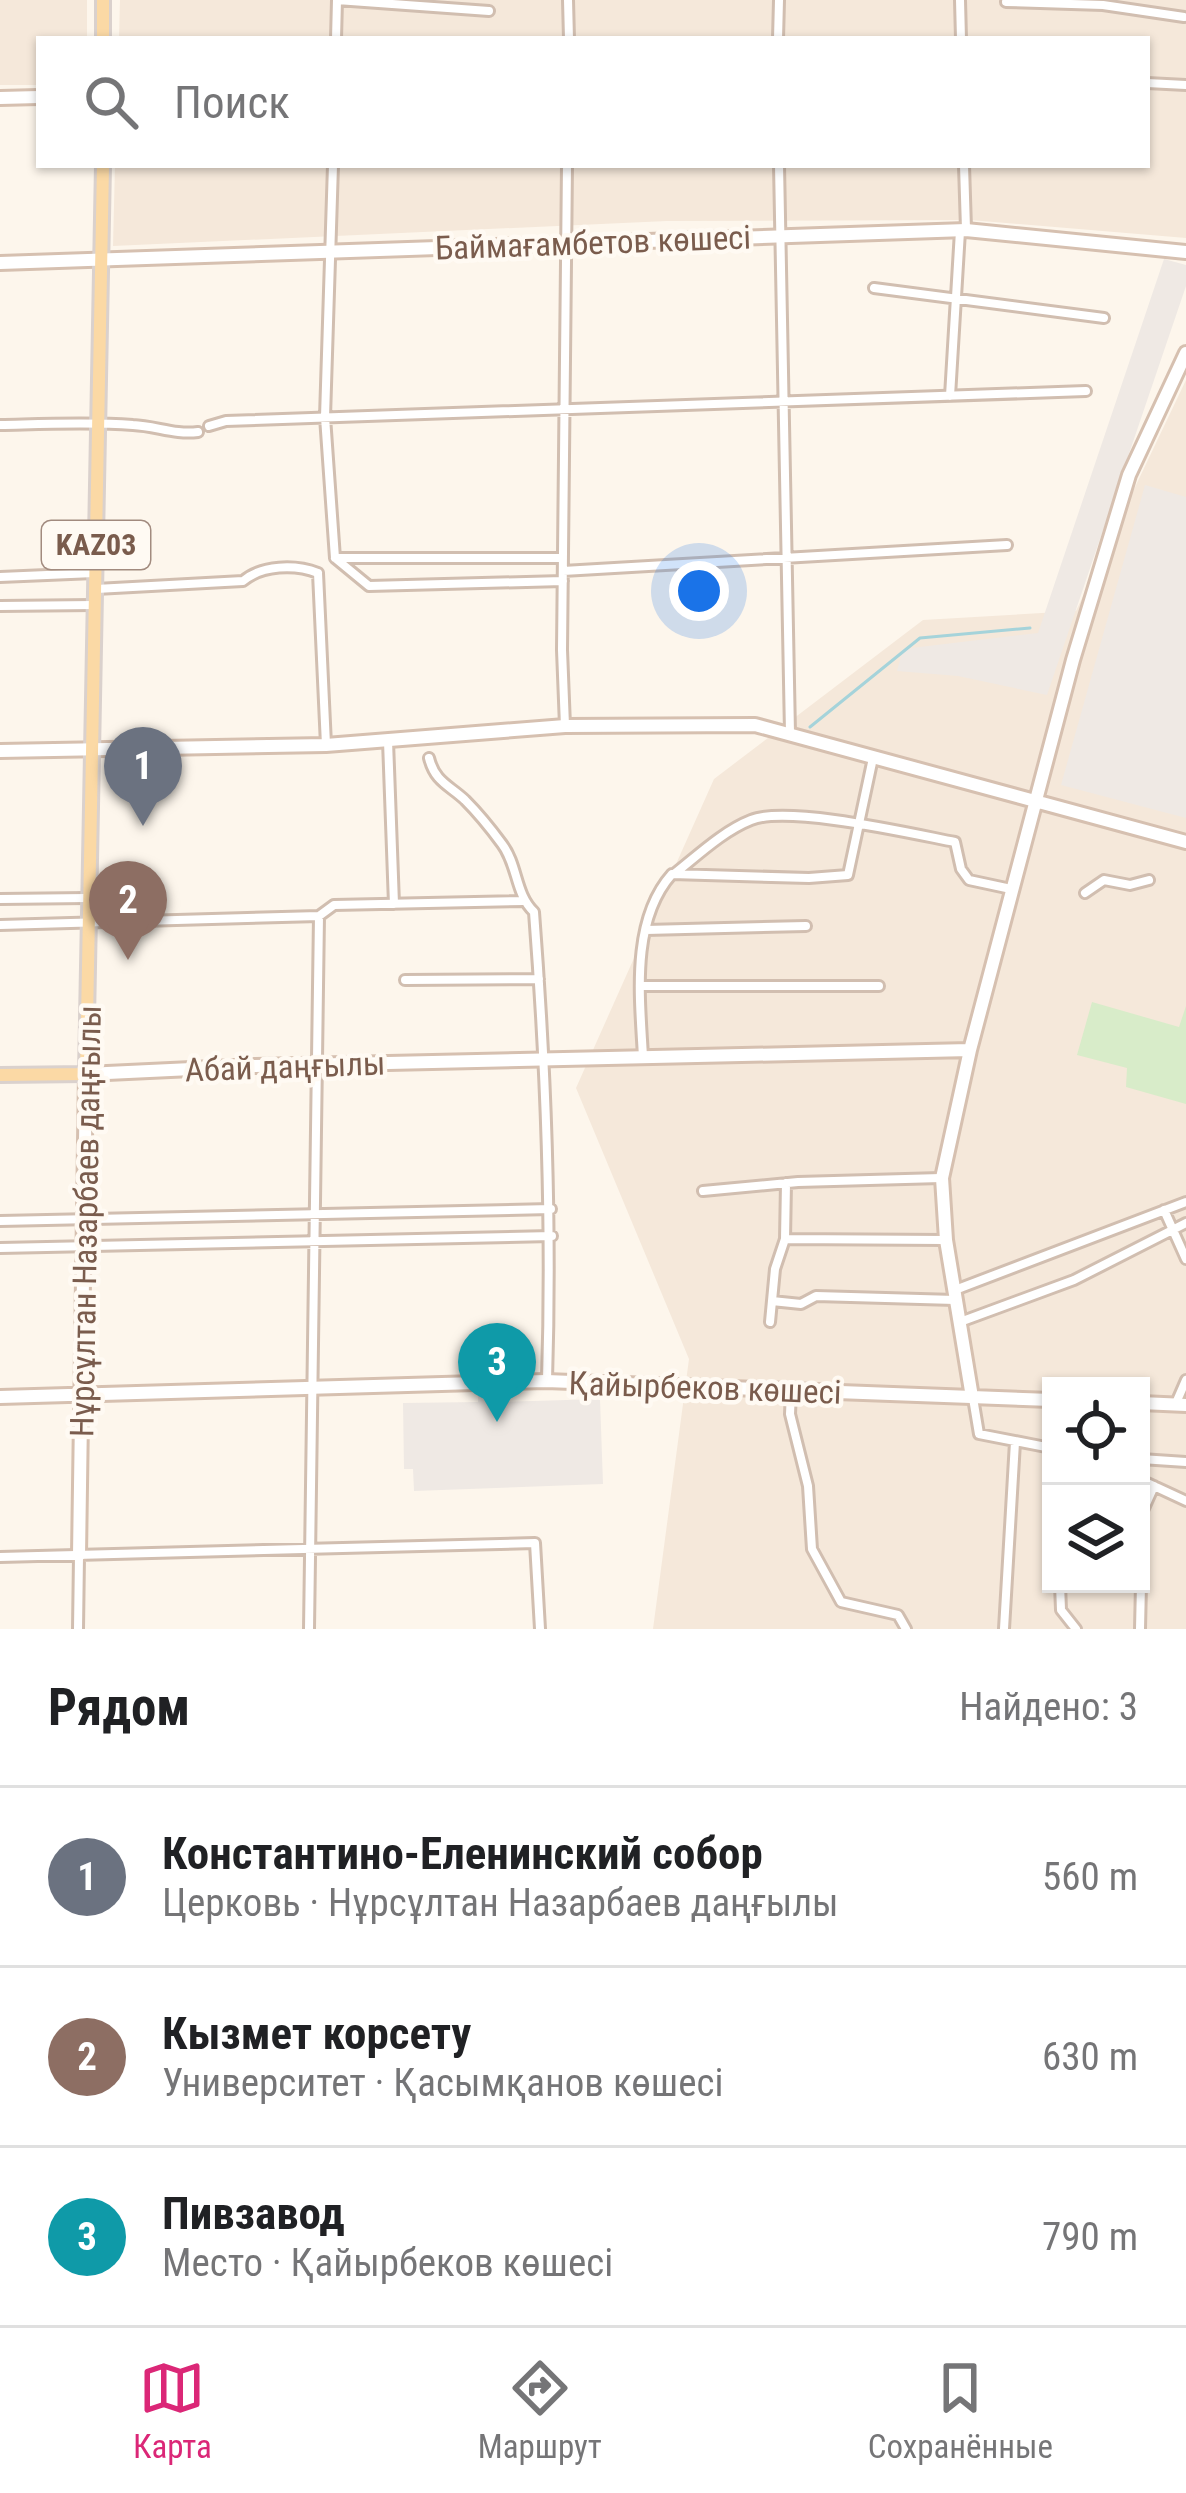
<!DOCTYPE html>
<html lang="ru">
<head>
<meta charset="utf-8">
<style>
	:root { --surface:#fff; --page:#f2f2f2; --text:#202124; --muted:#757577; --line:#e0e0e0; --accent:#db2777 }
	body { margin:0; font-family:"Roboto Condensed",sans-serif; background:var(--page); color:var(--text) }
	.controls { position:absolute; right:36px; bottom:36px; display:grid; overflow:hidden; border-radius:0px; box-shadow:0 3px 9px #0004 }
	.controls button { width:108px; height:108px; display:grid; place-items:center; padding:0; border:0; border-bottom:3px solid var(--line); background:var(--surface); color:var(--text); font:60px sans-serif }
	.you { position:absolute; left:699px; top:591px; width:42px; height:42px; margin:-30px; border:9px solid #fff; border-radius:50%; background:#1a73e8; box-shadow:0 0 0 18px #1a73e833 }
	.badge { display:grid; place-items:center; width:78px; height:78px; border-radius:50%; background:var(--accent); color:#fff; font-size:39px; font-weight:700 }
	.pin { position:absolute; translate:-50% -99px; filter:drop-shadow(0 3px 6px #0008) }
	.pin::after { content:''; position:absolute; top:63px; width:42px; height:36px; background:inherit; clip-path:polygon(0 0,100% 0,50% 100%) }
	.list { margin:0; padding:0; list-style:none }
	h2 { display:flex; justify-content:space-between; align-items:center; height:156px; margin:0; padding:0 48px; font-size:51px }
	h2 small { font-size:39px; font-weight:400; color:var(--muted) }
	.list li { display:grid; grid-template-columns:78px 1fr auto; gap:36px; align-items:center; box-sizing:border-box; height:180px; padding:0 48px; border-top:3px solid var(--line) }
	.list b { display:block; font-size:45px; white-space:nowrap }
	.list p { margin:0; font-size:39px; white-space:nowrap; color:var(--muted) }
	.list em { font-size:39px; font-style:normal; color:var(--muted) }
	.icon { flex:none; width:66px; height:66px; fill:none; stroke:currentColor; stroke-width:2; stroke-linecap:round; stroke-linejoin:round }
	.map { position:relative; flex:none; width:1186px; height:1629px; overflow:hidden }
	.search { position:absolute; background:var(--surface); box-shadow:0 3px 9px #0004; left:36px; right:36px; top:36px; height:132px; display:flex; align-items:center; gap:30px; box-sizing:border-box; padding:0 42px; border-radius:0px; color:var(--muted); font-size:45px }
	.sheet { height:696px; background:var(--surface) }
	nav { display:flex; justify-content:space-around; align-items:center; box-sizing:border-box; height:168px; border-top:3px solid var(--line); background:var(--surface); font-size:33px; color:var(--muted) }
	nav a { display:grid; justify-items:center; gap:6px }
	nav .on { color:var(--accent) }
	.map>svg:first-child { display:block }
	.residential { fill:#f5e8da; fill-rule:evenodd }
	.industrial { fill:#efe9e4 }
	.green { fill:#d8ecc9 }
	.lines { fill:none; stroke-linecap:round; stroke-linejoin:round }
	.stream { stroke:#a5d3da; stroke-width:3 }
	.street-casing { stroke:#d1beb0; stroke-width:14 }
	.secondary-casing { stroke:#d6c0b0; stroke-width:18 }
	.primary-casing { stroke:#dad1cd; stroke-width:18 }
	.street { stroke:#fff; stroke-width:8 }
	.secondary { stroke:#fff; stroke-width:12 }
	.primary { stroke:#fbd9a5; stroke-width:12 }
	.labels { text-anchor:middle; stroke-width:9; stroke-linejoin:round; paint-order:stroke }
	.shield { fill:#fffaf3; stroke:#a28b7f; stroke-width:3 }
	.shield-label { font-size:30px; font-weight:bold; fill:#7a5c4d }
	.street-label { font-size:33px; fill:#7a5c4d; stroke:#fffaf3 }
</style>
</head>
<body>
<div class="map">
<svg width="1186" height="1629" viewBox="0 0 1186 1629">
	<rect width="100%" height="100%" fill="#fdf6ec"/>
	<!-- residential -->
	<path class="residential" d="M0,0h87v39h-48v46h-39z
		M120,0h1066v238l-216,-18 -303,1 -554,25 2,-81h1032v-126h-1028z
		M1186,380v1249h-533l36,-270 -113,-271 138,-309 209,-159 153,-9zM1051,1386h90v198h-90z"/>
	<!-- industrial -->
	<path class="industrial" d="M1164,259l22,6v21l-139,409 -89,-19 -61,-5 6,-22 135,-16z
		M1145,485l41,12v321l-125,-33z
		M478,1395h21l1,7 100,-3 3,85 -189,7 -1,-22h-9l-1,-66 75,-1z"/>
	<!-- green -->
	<path class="green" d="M1092,1002l87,25 7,-21v98l-60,-17 1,-19 -50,-13z"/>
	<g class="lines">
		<!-- stream -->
		<path class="stream" d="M810,727l110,-89 110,-10"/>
		<!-- street casing -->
		<g class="street-casing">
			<path id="street" d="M337,0l152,11
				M568,0l1,39
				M960,0l1,39
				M1006,2l97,3 81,12
				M336,39l1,-39
				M778,39l1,-39
				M1147,83l39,2
				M333,165l-8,252 10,141
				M779,165l11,568
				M964,165l2,64
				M874,288l230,30
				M950,396l10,-165
				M0,425c45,-1 89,-3 133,0 23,1 42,10 65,7
				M209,426l17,-5 860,-30
				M335,558l34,28 194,-5
				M336,558h227
				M563,571l444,-26
				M318,573l8,172
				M0,577l94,-4
				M96,589l147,-8c19,-16 52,-17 75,-8
				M0,606l94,-1
				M565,726l-3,-76 5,-485
				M388,741l6,163
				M429,758c6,24 20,27 36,42 13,13 26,29 37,44 16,21 13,50 32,68 12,156 18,311 13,468
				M674,874c23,-18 49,-43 77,-54 37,-15 162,14 204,22l6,27 8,11 42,9
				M1085,893l19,-13 26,5 19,-5
				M0,899l88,-1
				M0,925l319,-9 15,-11 189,-4
				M646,930l160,-4
				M405,980l134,-1
				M640,986h239
				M643,1057c-3,-58 -13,-136 29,-183l137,4 39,-3 25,-117
				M703,1191l95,-9 143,-4
				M1164,1210l22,49
				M0,1221l551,-12
				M785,1239l160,1
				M0,1248l552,-12
				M955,1290l231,-88
				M772,1301l29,3 15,-8 139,4
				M770,1322l5,-53 10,-30 1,-56
				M960,1322l114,-42 112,-57
				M791,1392l-1,22 18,72 4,63 29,53 57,13 8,14
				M973,1398l6,36 72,14
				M1176,1403l10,-23
				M1049,1448l2,51
				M1141,1459l45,3
				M1141,1480l45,21
				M1141,1515l13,-29
				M0,1557l535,-14 5,86
				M1060,1584l1,26 15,19
				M78,1629l1,-73
				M309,1629l10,-713
				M1004,1629l11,-187
				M1140,1629l1,-45"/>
		</g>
		<!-- secondary casing -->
		<g class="secondary-casing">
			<path id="secondary" d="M0,98l39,-1
				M0,263l966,-33 220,22
				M0,751l326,-6 239,-19 190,-1 431,117
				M0,1397l546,-16 505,19
				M972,1397l-26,-157 -4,-62 28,-128 103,-390 56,-185 57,-122
				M1141,1403l45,2
				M79,1555l7,-481 169,-8 715,-16"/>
		</g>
		<!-- primary casing -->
		<g class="primary-casing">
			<path id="primary" d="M103,0v39
				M0,1075l86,-1 17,-909"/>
		</g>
		<!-- street -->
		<use href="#street" class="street"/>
		<!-- secondary -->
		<use href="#secondary" class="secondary"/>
		<!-- primary -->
		<use href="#primary" class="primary"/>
	</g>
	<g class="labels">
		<!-- shield labels -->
		<rect class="shield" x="42" y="521" width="108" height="48" rx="9"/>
		<g class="shield-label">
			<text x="96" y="555">KАZ03</text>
		</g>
		<!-- street labels -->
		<g class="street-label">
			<text transform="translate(593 242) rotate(-2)" y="12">Баймағамбетов көшесі</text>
			<text transform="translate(285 1066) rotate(-2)" y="12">Абай даңғылы</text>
			<text transform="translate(85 1221) rotate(-89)" y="12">Нұрсұлтан Назарбаев даңғылы</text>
			<text transform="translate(705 1387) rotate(2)" y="12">Қайырбеков көшесі</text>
		</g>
	</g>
</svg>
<div class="controls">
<button><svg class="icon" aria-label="locate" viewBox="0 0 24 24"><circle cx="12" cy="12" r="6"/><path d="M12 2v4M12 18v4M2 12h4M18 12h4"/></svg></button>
<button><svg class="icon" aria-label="layers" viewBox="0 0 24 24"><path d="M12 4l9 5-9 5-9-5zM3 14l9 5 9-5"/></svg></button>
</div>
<div class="you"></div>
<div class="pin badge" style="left:143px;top:826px;background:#6b7280">1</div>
<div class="pin badge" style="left:128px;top:960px;background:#8d6e63">2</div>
<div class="pin badge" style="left:497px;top:1422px;background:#0f9aa8">3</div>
<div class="search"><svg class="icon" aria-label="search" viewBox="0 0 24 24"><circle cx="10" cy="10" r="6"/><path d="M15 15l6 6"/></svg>Поиск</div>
</div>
<section class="sheet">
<h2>Рядом<small>Найдено: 3</small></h2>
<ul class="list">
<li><span class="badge" style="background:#6b7280">1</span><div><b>Константино-Еленинский собор</b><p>Церковь · Нұрсұлтан Назарбаев даңғылы</p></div><em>560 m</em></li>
<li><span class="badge" style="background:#8d6e63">2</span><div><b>Кызмет корсету</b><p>Университет · Қасымқанов көшесі</p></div><em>630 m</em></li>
<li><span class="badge" style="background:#0f9aa8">3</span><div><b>Пивзавод</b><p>Место · Қайырбеков көшесі</p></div><em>790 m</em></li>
</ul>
</section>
<nav>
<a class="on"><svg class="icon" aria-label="map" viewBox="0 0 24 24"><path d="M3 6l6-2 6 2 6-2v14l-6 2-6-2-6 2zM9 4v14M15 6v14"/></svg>Карта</a>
<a><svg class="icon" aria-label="directions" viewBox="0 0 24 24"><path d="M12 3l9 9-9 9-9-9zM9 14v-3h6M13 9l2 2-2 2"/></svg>Маршрут</a>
<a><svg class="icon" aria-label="saved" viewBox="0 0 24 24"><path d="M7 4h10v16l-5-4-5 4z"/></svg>Сохранённые</a>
</nav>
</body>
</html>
